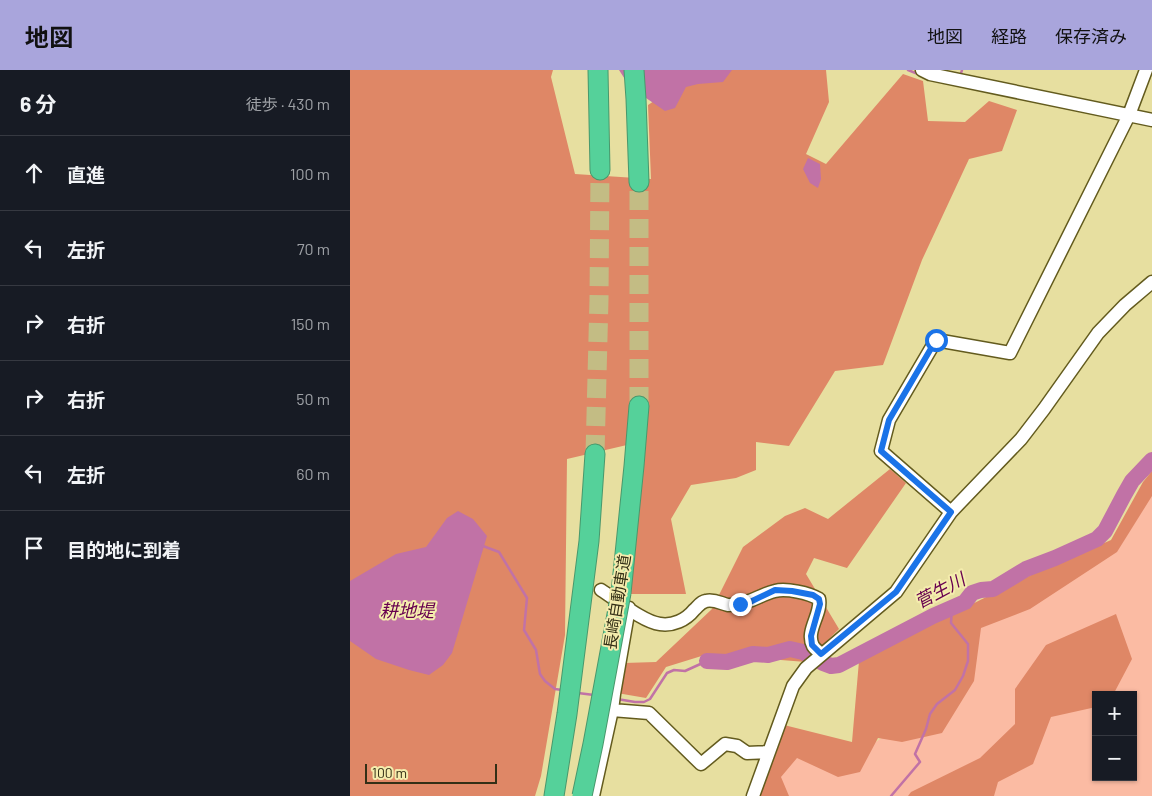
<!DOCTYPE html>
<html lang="ja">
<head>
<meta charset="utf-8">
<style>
	:root { --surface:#171b24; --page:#242831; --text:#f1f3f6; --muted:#9ea1a6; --line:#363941; --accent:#a9a5dc }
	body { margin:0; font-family:Barlow,"Noto Sans JP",sans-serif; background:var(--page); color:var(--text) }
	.controls { position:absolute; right:15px; bottom:15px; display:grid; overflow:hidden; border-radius:0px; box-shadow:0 1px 4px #0004 }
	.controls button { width:45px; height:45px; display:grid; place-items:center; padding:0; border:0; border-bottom:1px solid var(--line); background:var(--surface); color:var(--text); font:25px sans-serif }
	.scale { position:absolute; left:15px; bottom:12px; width:132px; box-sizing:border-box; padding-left:5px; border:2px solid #332f16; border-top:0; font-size:14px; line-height:18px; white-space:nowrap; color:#332f16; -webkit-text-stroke:4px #f4ecad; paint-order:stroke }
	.stop { position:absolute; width:15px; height:15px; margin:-11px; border:4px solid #1a73e8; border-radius:50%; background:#fff }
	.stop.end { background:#1a73e8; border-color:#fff; box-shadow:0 1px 5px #0008 }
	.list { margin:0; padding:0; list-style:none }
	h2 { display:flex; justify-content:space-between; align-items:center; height:65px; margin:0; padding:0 20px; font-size:21px }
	h2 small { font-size:16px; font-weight:400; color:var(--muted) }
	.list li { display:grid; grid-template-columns:32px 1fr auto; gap:15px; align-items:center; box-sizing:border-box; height:75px; padding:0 20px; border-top:1px solid var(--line) }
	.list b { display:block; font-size:19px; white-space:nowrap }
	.list em { font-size:16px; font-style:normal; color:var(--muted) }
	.icon { flex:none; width:28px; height:28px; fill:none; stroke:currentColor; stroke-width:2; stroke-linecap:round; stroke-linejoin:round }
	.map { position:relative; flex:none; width:802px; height:726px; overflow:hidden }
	header { display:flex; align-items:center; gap:30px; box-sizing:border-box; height:70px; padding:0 25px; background:var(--accent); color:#111 }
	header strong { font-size:24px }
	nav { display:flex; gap:28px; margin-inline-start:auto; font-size:18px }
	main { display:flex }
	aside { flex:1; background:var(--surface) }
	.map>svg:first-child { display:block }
	.green { fill:#fbbba3; fill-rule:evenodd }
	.forest { fill:#df8766 }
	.water { fill:#c172a6 }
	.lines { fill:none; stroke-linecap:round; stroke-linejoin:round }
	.stream { stroke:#c172a6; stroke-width:2.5 }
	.river { stroke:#c172a6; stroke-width:16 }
	.highway-tunnel { stroke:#c3bc84; stroke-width:19; stroke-dasharray:19 9; stroke-linecap:butt }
	.minor-casing { stroke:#635b1e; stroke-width:15 }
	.highway-casing { stroke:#49986c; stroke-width:21 }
	.minor { stroke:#fff; stroke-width:12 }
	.highway { stroke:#55d19a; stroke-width:19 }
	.highway-bridge-casing { stroke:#49986c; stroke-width:21; stroke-linecap:butt }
	.highway-bridge { stroke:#55d19a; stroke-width:19 }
	.route { stroke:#1a73e8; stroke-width:6 }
	.labels { text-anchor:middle; stroke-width:4; stroke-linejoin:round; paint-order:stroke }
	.street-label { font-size:16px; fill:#332f16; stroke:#f4ecad }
	.water-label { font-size:18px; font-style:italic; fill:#67014f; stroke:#f4ecad }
</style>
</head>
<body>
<header>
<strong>地図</strong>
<nav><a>地図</a><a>経路</a><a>保存済み</a></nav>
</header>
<main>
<aside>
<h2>6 分<small>徒歩 · 430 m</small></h2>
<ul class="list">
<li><svg class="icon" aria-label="ahead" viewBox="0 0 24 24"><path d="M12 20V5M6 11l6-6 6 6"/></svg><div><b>直進</b></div><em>100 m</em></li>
<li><svg class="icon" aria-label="left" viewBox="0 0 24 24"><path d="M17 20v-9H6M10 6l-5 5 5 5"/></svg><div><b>左折</b></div><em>70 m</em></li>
<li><svg class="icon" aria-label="right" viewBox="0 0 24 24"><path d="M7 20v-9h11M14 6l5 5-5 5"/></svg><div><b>右折</b></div><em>150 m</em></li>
<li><svg class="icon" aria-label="right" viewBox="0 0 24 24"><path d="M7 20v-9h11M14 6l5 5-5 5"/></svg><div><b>右折</b></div><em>50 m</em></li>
<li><svg class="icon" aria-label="left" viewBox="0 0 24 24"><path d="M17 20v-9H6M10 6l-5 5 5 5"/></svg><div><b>左折</b></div><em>60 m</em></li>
<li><svg class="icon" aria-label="arrive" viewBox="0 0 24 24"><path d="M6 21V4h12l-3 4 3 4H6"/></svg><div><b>目的地に到着</b></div></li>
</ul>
</aside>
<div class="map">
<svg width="802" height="726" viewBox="0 0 802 726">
	<rect width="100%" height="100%" fill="#e7dfa0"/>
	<!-- green -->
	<path class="green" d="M802,415v311h-385l19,-53 75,9 107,-73 11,-59 133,-68zM746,625h37v82h-37z"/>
	<!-- forest -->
	<path class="forest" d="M0,0h203l-2,7 24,97 76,5 -3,-74 53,-35h125l3,32 -23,52 20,10 77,-90 20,7 5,40 37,1 24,-21 28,9 -15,41 -33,8 -47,101 -39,105 -48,6 -46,75 -33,-4v28l-20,8 -45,7 -20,34 15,75h-58l16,-153 -77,18 -2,176 -24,141 -6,20h-185z
		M540,399l16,14 -59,85 -33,-10 -8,16 33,55 -33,33 -98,-8 -42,13 -20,31 -29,-5 7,-30 32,-1 56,-53 31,-62 42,-31 20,-8 23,11z
		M802,401v25l-35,56 -87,57 -49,19 -7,53 -32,52 -40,9 -24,-4 -18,34 -22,5 -41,-19 -16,19 8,19h-31l26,-71 68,17 7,-81 163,-82 89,-39 32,-58z
		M766,544l16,45 -19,36h-17v12l-45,10 -18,47 -35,18 -4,14h-86l3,-4 69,-34 35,-34v-35l31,-44z"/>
	<!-- water -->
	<path class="water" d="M269,0h113l-9,12 -25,2 -12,3 -11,21 -10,3 -35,-24z
		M458,88l12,6 1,15 -3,9 -8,-5 -7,-14z
		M108,441l15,8 14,17 -35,117 -9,12 -14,10 -20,-5 -33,-11 -26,-18v-60l46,-27 30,-7 21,-29z"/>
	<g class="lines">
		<!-- stream -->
		<path class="stream" d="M558,0l10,4
			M610,7l2,-7
			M133,476l16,6 28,46 -3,32 12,20 4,24 5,7 10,8 7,1
			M228,623l16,2
			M267,629l18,3h9l6,-3 17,-26 7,-3 11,1 22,-10
			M541,726l29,-34 -5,-8 11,-25 4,-15 7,-10 18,-14 8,-14 5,-15v-17l-17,-21 1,-15"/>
		<!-- river -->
		<path class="river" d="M357,591l20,1 26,-8 15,1 22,-6 13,3 20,11 8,3 8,-1 94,-49 32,-14 7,-9 9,-3 12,-1 33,-20 29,-11 42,-19 8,-8 19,-36 8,-14 20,-21"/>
		<!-- highway-tunnel -->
		<path class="highway-tunnel" d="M289,336v-224
			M245,384l4,-155 1,-129"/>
		<!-- minor casing -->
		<g class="minor-casing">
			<path id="minor" d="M572,0l8,4 222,46
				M601,442l-70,-61 8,-31 47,-80 74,13 119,-238 17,-45
				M251,520c16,10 42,32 59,34 13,2 26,-4 34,-14 4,-3 6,-8 12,-9 8,-2 14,2 22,4 3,0 8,0 11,-1 13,-2 23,-10 36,-13 11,-3 34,2 44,8 3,15 -14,32 -6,47 2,3 6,6 8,8
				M262,640l2,-16 15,-86
				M243,726l19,-86 37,3 52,51 24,-20 12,2 10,7 22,-1
				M403,726l40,-110 13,-18 90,-76 55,-80 70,-73 23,-30 54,-76 27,-28 27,-23"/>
		</g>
		<!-- highway casing -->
		<g class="highway-casing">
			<path id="highway" d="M248,0l2,100
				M284,0l2,29 3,83
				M271,523l13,-127 5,-60
				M204,726l13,-82 22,-173 6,-87"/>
		</g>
		<!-- minor -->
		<use href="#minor" class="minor"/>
		<!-- highway -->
		<use href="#highway" class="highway"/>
		<!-- highway-bridge casing -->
		<g class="highway-bridge-casing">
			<path id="highway-bridge" d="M232,726l11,-52 28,-151"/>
		</g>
		<!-- highway-bridge -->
		<use href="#highway-bridge" class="highway-bridge"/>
	</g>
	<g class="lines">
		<!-- route -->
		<path class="route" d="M390,534l10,-2 25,-12 17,1 21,4 6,4 1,5 -9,32 1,9 9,9 75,-62 55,-80 -70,-61 8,-31 47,-80"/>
	</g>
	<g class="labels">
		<!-- street labels -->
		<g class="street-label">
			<text transform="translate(267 532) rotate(-81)" y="6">長崎自動車道</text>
		</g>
		<!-- water labels -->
		<g class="water-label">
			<text transform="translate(590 521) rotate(-28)" y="6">菅生川</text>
			<text x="57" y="547">耕地堤</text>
		</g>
	</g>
</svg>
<div class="controls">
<button>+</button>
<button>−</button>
</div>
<div class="scale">100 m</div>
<div class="stop" style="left:586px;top:270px"></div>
<div class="stop end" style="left:390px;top:534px"></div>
</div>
</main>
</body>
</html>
